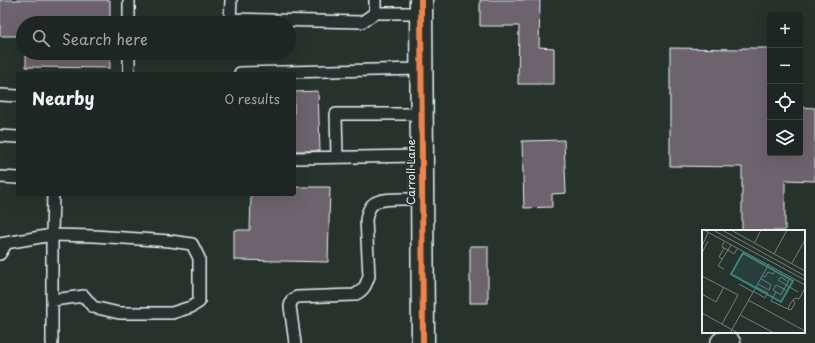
<!DOCTYPE html>
<html lang="en">
<head>
<meta charset="utf-8">
<style>
	:root { --surface:#1c2622; --page:#252e2a; --text:#f1f3f6; --muted:#a0a5a5; --line:#3a4340 }
	body { margin:0; font-family:"Playpen Sans",sans-serif; background:var(--page); color:var(--text) }
	.controls { position:absolute; right:12px; top:12px; display:grid; overflow:hidden; border-radius:4px; box-shadow:0 4px 16px #0002 }
	.controls button { width:36px; height:36px; display:grid; place-items:center; padding:0; border:0; border-bottom:1px solid var(--line); background:var(--surface); color:var(--text); font:20px sans-serif }
	.list { margin:0; padding:0; list-style:none }
	h2 { display:flex; justify-content:space-between; align-items:center; height:52px; margin:0; padding:0 16px; font-size:17px }
	h2 small { font-size:13px; font-weight:400; color:var(--muted) }
	.icon { flex:none; width:22px; height:22px; fill:none; stroke:currentColor; stroke-width:2; stroke-linecap:round; stroke-linejoin:round }
	.map { position:relative; flex:none; width:815px; height:343px; overflow:hidden }
	.search { position:absolute; background:var(--surface); box-shadow:0 4px 16px #0002; left:16px; top:16px; width:280px; height:44px; display:flex; align-items:center; gap:10px; box-sizing:border-box; padding:0 14px; border-radius:22px; color:var(--muted); font-size:15px }
	.panel { position:absolute; background:var(--surface); box-shadow:0 4px 16px #0002; left:16px; top:72px; width:280px; height:124px; border-radius:4px }
	.map>svg:first-child { display:block }
	.building { fill:#6d646c; stroke:#e8f1f8 }
	.lines { fill:none; stroke-linecap:round; stroke-linejoin:round }
	.service-casing { stroke:#e8f1f8; stroke-width:14 }
	.tertiary-casing { stroke:#e8f1f8; stroke-width:25 }
	.secondary-casing { stroke:#e8f1f8; stroke-width:25 }
	.service { stroke:#26332d; stroke-width:11 }
	.tertiary { stroke:#26332d; stroke-width:22 }
	.secondary { stroke:#26332d; stroke-width:22 }
	.cycleway-casing { stroke:#26332d; stroke-width:8 }
	.cycleway { stroke:#f48246; stroke-width:6 }
	.labels { text-anchor:middle; stroke-width:3; stroke-linejoin:round; paint-order:stroke }
	.street-label { font-size:11px; fill:#e8f1f8; stroke:#26332d }
	.inset-road { fill:none; stroke:#747f7e; stroke-width:1 }
	.view { fill:#308883; fill-opacity:0.15; stroke:#308883; stroke-width:2 }
	.inset-edge { fill:none; stroke:#e8f1f8; stroke-width:2 }
</style>
</head>
<body>
<div class="map">
<svg width="815" height="343" viewBox="0 0 815 343">
	<rect width="100%" height="100%" fill="#26332d"/>
	<filter id="ink" filterUnits="userSpaceOnUse"><feTurbulence type="fractalNoise" baseFrequency=".025" numOctaves="2"/><feDisplacementMap in="SourceGraphic" scale="8" xChannelSelector="R" yChannelSelector="G"/><feConvolveMatrix kernelMatrix="1 2 1 2 8 2 1 2 1" color-interpolation-filters="sRGB"/></filter>
	<g filter="url(#ink)">
		<!-- building -->
		<path class="building" d="M0,0h110v23h-87v13h-23z
			M480,0h60l-1,47 15,1v36h-36l1,-58h-39z
			M670,48l72,1v-1h28v105h30v-46l15,1v73l-30,-1v51h-43v-64l-72,-1z
			M26,53h84v15l-84,-1z
			M318,91l2,60h-26v-59z
			M564,140l2,53 -14,1v13l-28,1 -2,-67z
			M294,187h36l-2,75 -94,-2v-30h16l1,-36h43z
			M470,246h18v57h-18z"/>
		<g class="lines">
			<!-- service casing -->
			<g class="service-casing">
				<path id="service" d="M231,0l-1,19 132,3 13,-9h45
					M375,13v-13
					M129,23v-23
					M129,74v-21
					M240,74v-1l181,-4
					M0,95l18,1
					M0,136l18,1
					M337,157l-1,-43h85
					M294,158l127,-2
					M0,177l18,1
					M0,244l52,-9 42,1 76,5 22,3 7,14v44l-8,5 -19,6h-53l-26,-6 -9,-11 -31,4
					M0,254l6,-10
					M52,343v-108l1,-41
					M295,343l-5,-37 2,-6 5,-3 57,-2c10,-4 12,-10 15,-19l-3,-56c1,-6 2,-11 6,-15 8,-9 38,-5 50,-6"/>
			</g>
			<!-- tertiary casing -->
			<g class="tertiary-casing">
				<path id="tertiary" d="M421,0l2,343"/>
			</g>
			<!-- secondary casing -->
			<g class="secondary-casing">
				<path id="secondary" d="M722,343h7"/>
			</g>
			<!-- service -->
			<use href="#service" class="service"/>
			<!-- tertiary -->
			<use href="#tertiary" class="tertiary"/>
			<!-- secondary -->
			<use href="#secondary" class="secondary"/>
			<!-- cycleway casing -->
			<g class="cycleway-casing">
				<path id="cycleway" d="M421,0l2,343"/>
			</g>
			<!-- cycleway -->
			<use href="#cycleway" class="cycleway"/>
		</g>
	</g>
	<g class="labels">
		<!-- street labels -->
		<g class="street-label">
			<text transform="translate(411 172) rotate(-90)" y="4">Carroll Lane</text>
		</g>
	</g>
	<!-- overview -->
	<g transform="translate(702 230)">
		<rect width="103" height="103" fill="#26332d"/>
		<path class="inset-road" d="M2,0l101,55M11,0l92,50M20,0l83,46M29,0l74,41M22,12l-2,5 6,3 3,-5M53,12l6,-12M0,16l6,-13M0,23l6,-12M72,24l13,-24M20,29l-3,-2 5,-9M90,33l13,-23M22,39l-6,-3 10,-16 6,4 3,-5M0,46l36,19 -16,29M60,46l3,1 3,-5 5,2 2,-3M86,52l-7,-5 -3,3 20,12M37,54l14,8M56,54l11,6 2,-5 -11,-7M51,61l12,7 3,-5 -12,-6M74,62l-5,9 17,8M86,62l-4,-3 -8,-4 -3,5 8,5 3,-6 2,-3 4,-8M0,64l14,8 8,-15M46,70l57,31M91,70l2,3 -4,7 -3,-1 2,-5 3,-4 2,-2 4,1 6,-11M0,83l36,20M38,85l34,18M28,103l39,-69"/>
		<path class="view" d="M41,23l50,28 -12,21 -50,-28z"/>
		<rect width="103" height="103" class="inset-edge"/>
	</g>
</svg>
<div class="controls">
<button>+</button>
<button>−</button>
<button><svg class="icon" aria-label="locate" viewBox="0 0 24 24"><circle cx="12" cy="12" r="6"/><path d="M12 2v4M12 18v4M2 12h4M18 12h4"/></svg></button>
<button><svg class="icon" aria-label="layers" viewBox="0 0 24 24"><path d="M12 4l9 5-9 5-9-5zM3 14l9 5 9-5"/></svg></button>
</div>
<div class="search"><svg class="icon" aria-label="search" viewBox="0 0 24 24"><circle cx="10" cy="10" r="6"/><path d="M15 15l6 6"/></svg>Search here</div>
<section class="panel">
<h2>Nearby<small>0 results</small></h2>
<ul class="list">
</ul>
</section>
</div>
</body>
</html>
